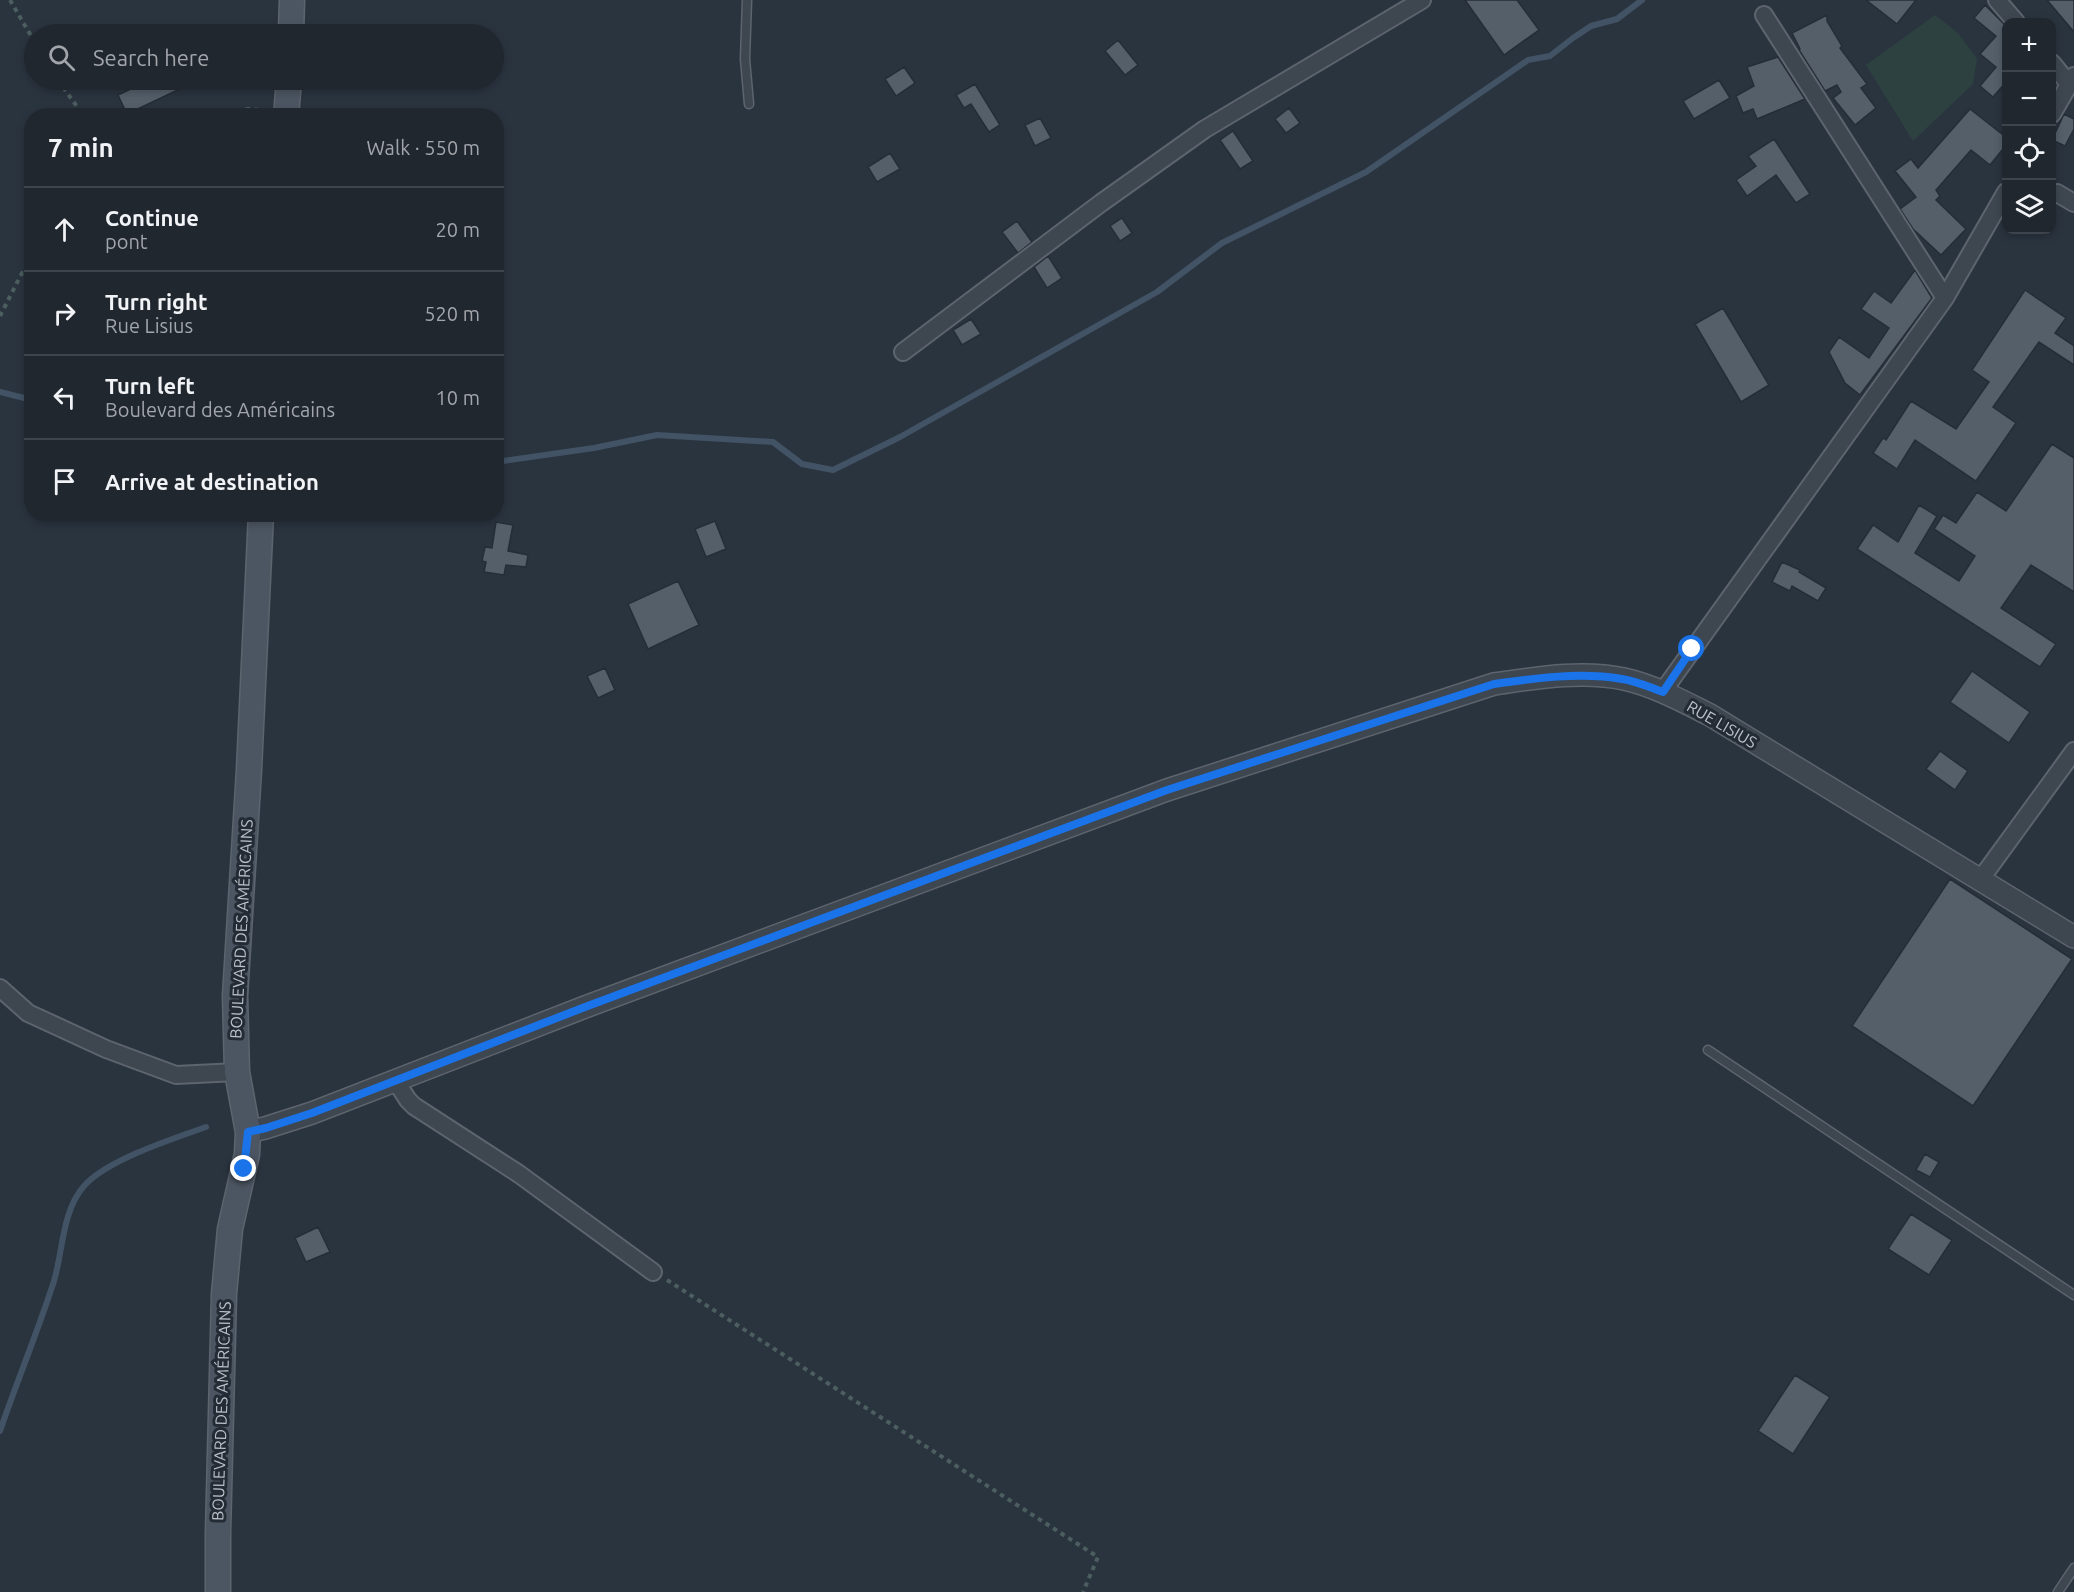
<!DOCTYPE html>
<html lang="en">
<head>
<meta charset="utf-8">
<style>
	:root { --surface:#20272f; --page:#282f37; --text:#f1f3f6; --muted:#a2a5aa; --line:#3d444b }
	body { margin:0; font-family:Ubuntu,sans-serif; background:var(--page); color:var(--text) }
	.controls { position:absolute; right:18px; top:18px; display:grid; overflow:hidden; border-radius:12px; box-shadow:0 3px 9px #0003 }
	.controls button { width:54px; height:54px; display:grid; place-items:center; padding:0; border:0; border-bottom:2px solid var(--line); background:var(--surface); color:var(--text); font:30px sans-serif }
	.stop { position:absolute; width:18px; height:18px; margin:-14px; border:4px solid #1a73e8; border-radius:50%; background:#fff }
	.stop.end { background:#1a73e8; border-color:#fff; box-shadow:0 2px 6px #0008 }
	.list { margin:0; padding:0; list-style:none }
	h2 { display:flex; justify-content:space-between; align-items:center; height:78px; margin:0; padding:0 24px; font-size:26px }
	h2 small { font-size:20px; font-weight:400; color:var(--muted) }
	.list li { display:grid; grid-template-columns:39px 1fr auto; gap:18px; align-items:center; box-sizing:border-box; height:84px; padding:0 24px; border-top:2px solid var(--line) }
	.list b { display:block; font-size:22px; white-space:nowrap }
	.list p { margin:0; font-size:20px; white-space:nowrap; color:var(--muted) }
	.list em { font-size:20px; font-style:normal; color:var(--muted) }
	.icon { flex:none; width:33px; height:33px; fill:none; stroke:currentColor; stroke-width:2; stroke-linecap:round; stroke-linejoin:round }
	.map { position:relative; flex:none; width:2074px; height:1592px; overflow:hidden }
	.search { position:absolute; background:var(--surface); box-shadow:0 3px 9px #0003; left:24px; top:24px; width:480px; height:66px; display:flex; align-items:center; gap:15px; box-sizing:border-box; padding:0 21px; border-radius:33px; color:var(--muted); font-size:22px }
	.panel { position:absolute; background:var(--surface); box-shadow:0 3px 9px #0003; left:24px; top:108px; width:480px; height:414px; border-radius:24px }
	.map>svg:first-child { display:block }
	.green { fill:#2d4141 }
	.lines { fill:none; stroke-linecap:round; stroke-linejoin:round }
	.stream { stroke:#425366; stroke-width:6 }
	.building { fill:#545f6a; stroke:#252d37; stroke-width:1.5 }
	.service-casing { stroke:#5c646d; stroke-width:11 }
	.minor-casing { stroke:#5c646d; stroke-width:20 }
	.tertiary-casing { stroke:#5c646d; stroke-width:24 }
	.secondary-casing { stroke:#5c646d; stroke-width:27 }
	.path { stroke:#4c5e5f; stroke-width:4; stroke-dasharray:4.5 4.5; stroke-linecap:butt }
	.service { stroke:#3e4650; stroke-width:8 }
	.minor { stroke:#3e4650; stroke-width:16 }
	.tertiary { stroke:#3e4650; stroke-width:21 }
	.secondary { stroke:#4c5662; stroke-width:24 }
	.route { stroke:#1a73e8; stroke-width:8 }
	.labels { text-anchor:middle; stroke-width:6; stroke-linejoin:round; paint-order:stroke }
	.street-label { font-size:16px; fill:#bbc1ca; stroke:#232b35 }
</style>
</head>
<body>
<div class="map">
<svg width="2074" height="1592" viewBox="0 0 2074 1592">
	<rect width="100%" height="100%" fill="#2a343f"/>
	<!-- green -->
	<path class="green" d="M1935,15l23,18 19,26 -4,25 -60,57 -47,-76z"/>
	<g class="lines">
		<!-- stream -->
		<path class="stream" d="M0,392l32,8
			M496,462l98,-14 63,-13 116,7 29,22 31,6 67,-33 257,-145 65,-49 144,-71 162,-112 22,-4 23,-18 18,-12 26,-7 25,-19
			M0,1431c17,-50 38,-100 54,-150 9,-30 8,-70 30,-95 23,-26 88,-47 122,-59"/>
	</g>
	<!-- building -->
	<path class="building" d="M1465,0h52l22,30 -35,25z
		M1866,0h50l-19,24z
		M2047,0h27v32z
		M1985,5l22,22v54l-14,16 -13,-11 16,-19 -16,-13 16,-18 -22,-18z
		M1827,15v6l15,25 -2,2 27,36 -6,4 15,20 -21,17 -22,-27 8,-6 -4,-7 -12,6 -26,-41 1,-1 -8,-16z
		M1118,40l20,25 -13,10 -20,-24z
		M1778,57l27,42 -48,20 -4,-10 -10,4 -7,-17 18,-10 -7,-19z
		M904,67l11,16 -19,13 -11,-17z
		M150,80h49l-72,34 -9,-19z
		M1719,80l11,18 -36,21 -11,-18z
		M975,84l25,41 -11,7 -18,-28 -7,4 -8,-13z
		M1289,108l11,15 -14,10 -11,-14z
		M1970,109l37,29v6l-17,21 -19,-15 -35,40 4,6 -4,4 30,29 -25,26 -28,-26 -13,-20 16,-12 -21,-26 16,-12 7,9z
		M2064,114l10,5v10l-9,17 -13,-6z
		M1040,118l11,20 -16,8 -10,-21z
		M1233,131l20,30 -13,8 -20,-29z
		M1774,139l36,55 -14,9 -20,-28 -29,21 -11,-16 20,-14 -8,-10z
		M890,153l10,16 -23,13 -9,-15z
		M1122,218l10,15 -12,8 -10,-15z
		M1017,221l15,21 -14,11 -16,-21z
		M1048,256l14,22 -15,10 -13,-21z
		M1915,270l17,28 -72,97 -15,-12 -16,-31 10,-15 30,21 20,-30 -28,-19 13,-18 17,12z
		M2025,290l41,28 -11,15 19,13v19l-35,-23 -46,65 23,16 -40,58 -61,-41 -18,29 -24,-16 10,-15 3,2 25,-39 45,28 33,-47 -17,-12z
		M1723,308l46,77 -28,17 -46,-78z
		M971,319l10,15 -19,11 -9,-15z
		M2052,444l22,14v134l-43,-27 -30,43 55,36 -16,23 -183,-118 16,-24 25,17 21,-37 18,11 -22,37 44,28 16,-25 -41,-27 9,-14 13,8 21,-31 29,19z
		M715,521l11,28 -20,8 -11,-28z
		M496,522l17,3 -5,26 20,4 -2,12 -20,-2 -2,10 -20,-3 2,-10 -4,-1 3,-14 7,1z
		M1782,562l18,8 -1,2 27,16 -8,13 -26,-15 -2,5 -18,-9z
		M678,581l21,44 -51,24 -20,-45z
		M605,668l10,22 -17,8 -11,-22z
		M1972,671l58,41 -21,31 -59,-41z
		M1940,751l28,20 -13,19 -29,-21z
		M1950,879l122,80 -99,147 -121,-80z
		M1925,1154l14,8 -9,15 -14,-7z
		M1911,1214l41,26 -23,35 -41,-26z
		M318,1227l12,25 -24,10 -11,-24z
		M1795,1375l35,22 -37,57 -35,-23z"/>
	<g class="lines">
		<!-- service casing -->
		<g class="service-casing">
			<path id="service" d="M747,0l-2,59 4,45
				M1708,1050l366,245
				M2058,1592l16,-24"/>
		</g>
		<!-- minor casing -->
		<g class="minor-casing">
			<path id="minor" d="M1997,0l19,22
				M1764,15l181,283
				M2052,63l17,21
				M2052,114l22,-38
				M2057,193l17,10
				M903,352l198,-149 104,-74 217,-129
				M1663,691l282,-393 61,-106
				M1980,880l94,-129
				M0,988l28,25 78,36 70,26 61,-3
				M395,1080l13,20 6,6 105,68 134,98"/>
		</g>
		<!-- tertiary casing -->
		<g class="tertiary-casing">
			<path id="tertiary" d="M248,1132l17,-4 47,-15 273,-106 582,-217 327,-106c42,-6 88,-14 130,-5 31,7 58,22 86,36l364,222"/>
		</g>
		<!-- secondary casing -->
		<g class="secondary-casing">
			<path id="secondary" d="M291,34l1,-34
				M286,116l3,-36
				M218,1592v-59l6,-239 6,-65 17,-75 1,-22 -11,-60 -2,-76 14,-226 12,-256"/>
		</g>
		<!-- path -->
		<path class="path" d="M10,0l24,41
			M58,80l20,28v8
			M210,116l38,-7 17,1
			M0,316l22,-43 10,-2
			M667,1280l431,277 -15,35"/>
		<!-- service -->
		<use href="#service" class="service"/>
		<!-- minor -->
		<use href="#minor" class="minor"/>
		<!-- tertiary -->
		<use href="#tertiary" class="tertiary"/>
		<!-- secondary -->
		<use href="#secondary" class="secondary"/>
	</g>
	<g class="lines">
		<!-- route -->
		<path class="route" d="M244,1169l4,-37 18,-4 46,-15 273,-106 582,-217 327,-106c42,-6 86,-12 128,-5 14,2 27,8 41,13l29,-43"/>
	</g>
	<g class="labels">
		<!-- street labels -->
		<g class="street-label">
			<text transform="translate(1722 724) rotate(30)" y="6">RUE LISIUS</text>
			<text transform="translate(241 929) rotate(-87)" y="6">BOULEVARD DES AMÉRICAINS</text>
			<text transform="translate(221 1411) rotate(-88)" y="6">BOULEVARD DES AMÉRICAINS</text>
		</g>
	</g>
</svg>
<div class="controls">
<button>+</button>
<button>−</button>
<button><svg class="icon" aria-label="locate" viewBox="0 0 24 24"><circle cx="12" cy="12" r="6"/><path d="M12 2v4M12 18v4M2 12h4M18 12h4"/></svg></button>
<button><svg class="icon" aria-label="layers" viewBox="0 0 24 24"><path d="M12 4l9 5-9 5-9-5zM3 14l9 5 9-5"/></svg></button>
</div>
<div class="stop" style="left:1692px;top:649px"></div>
<div class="stop end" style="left:244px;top:1169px"></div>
<div class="search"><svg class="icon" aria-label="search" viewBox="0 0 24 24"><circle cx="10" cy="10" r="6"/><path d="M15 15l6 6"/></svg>Search here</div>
<section class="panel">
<h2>7 min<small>Walk · 550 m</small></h2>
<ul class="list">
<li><svg class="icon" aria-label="ahead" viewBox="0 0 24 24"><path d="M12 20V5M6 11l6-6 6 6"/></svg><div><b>Continue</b><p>pont</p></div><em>20 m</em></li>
<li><svg class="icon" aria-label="right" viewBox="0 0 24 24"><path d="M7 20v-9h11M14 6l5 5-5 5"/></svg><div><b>Turn right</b><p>Rue Lisius</p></div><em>520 m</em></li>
<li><svg class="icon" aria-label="left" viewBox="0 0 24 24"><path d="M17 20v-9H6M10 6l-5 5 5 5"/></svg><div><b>Turn left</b><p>Boulevard des Américains</p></div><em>10 m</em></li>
<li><svg class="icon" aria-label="arrive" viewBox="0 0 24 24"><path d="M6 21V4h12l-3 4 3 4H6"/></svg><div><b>Arrive at destination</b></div></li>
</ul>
</section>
</div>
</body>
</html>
